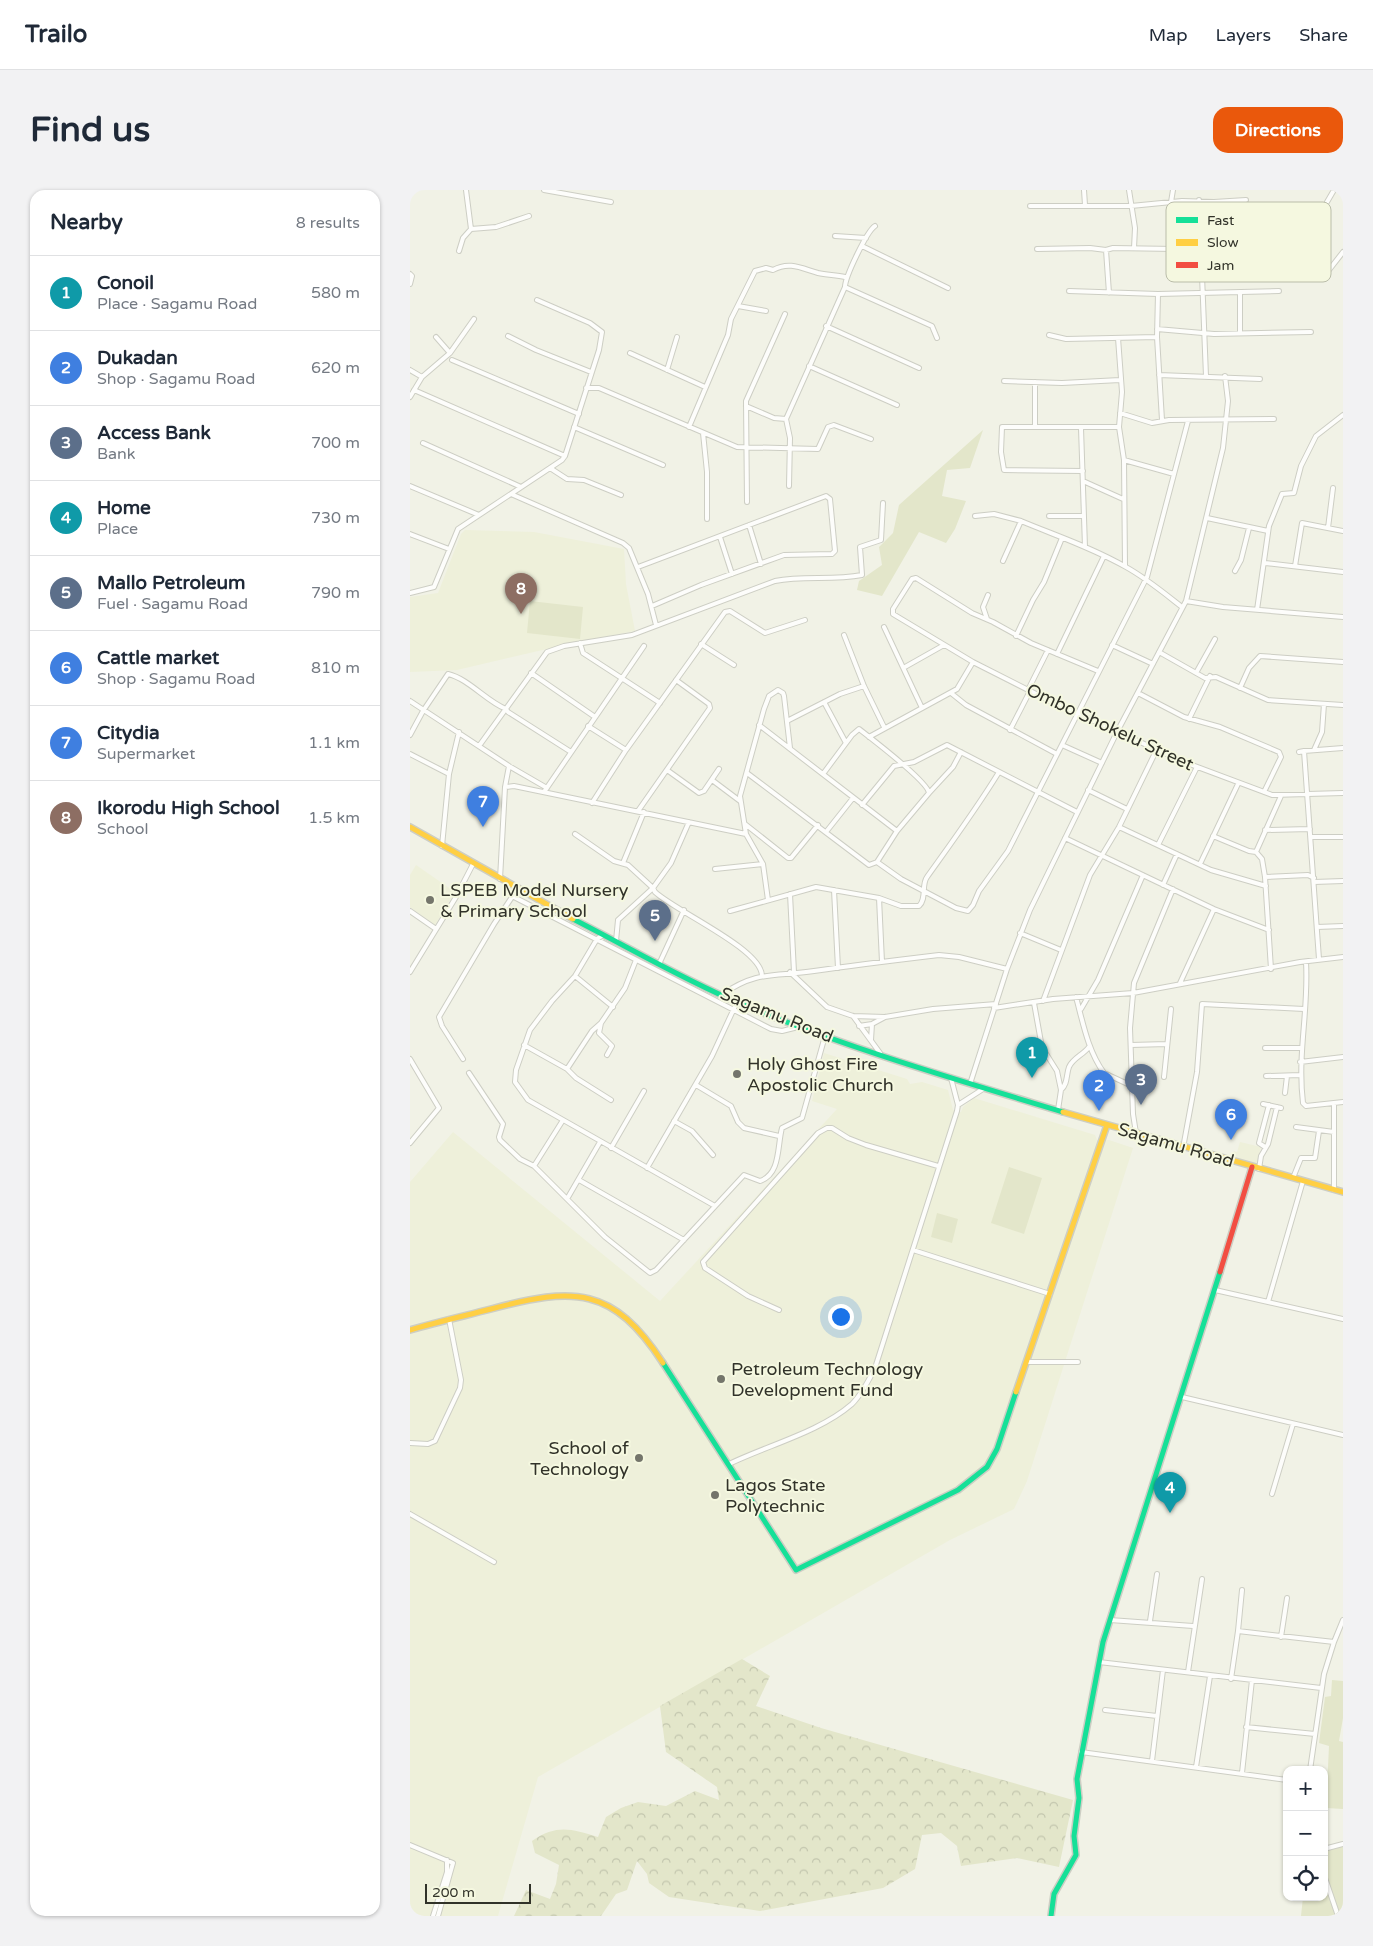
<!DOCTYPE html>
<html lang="en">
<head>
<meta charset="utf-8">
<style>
	:root { --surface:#fff; --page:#f2f2f3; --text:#1f2937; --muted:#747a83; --line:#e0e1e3; --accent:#ea580c }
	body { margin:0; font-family:"Varela Round",sans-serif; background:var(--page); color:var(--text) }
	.controls { position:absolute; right:15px; bottom:15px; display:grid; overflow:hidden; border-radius:10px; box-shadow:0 1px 4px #0004 }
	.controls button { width:45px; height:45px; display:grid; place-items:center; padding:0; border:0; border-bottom:1px solid var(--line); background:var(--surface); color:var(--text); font:25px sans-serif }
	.scale { position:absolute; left:15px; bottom:12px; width:106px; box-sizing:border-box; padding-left:5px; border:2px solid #313229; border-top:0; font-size:14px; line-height:18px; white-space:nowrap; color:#313229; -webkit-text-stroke:4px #f5f8e0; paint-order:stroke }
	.you { position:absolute; left:430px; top:1126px; width:18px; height:18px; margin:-12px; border:4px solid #fff; border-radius:50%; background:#1a73e8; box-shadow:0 0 0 8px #1a73e833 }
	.badge { display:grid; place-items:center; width:32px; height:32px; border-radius:50%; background:var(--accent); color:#fff; font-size:16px; font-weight:700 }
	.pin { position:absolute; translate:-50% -41px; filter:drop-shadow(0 1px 2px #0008) }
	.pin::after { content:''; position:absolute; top:26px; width:18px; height:15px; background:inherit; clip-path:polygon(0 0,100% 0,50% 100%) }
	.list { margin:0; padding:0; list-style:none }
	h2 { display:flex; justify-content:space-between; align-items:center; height:65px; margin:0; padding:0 20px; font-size:21px }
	h2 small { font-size:16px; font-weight:400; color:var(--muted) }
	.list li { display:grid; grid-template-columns:32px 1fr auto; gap:15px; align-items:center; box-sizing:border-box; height:75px; padding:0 20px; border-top:1px solid var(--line) }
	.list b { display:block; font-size:19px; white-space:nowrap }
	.list p { margin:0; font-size:16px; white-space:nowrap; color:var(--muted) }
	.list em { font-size:16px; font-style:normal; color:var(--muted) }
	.icon { flex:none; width:28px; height:28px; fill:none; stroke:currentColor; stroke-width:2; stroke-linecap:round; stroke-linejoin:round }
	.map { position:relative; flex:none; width:933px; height:1726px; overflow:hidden; border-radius:15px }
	header { display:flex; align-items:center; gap:30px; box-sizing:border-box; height:70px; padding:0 25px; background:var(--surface); border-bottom:1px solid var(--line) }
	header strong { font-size:24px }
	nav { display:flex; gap:28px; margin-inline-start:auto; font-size:18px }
	.intro { display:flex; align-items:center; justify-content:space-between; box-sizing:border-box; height:120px; padding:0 30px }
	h1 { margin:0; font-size:35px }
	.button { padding:12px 22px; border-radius:15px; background:var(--accent); color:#fff; font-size:18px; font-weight:700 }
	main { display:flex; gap:30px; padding:0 30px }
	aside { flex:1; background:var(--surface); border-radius:15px; box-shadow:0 1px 4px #0004 }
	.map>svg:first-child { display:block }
	.built { fill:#eef0da }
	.grass { fill:#e3e6ca }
	.forest { fill:url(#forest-crowns) }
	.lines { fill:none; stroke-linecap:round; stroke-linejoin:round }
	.street-casing { stroke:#cdcec4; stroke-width:6 }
	.fast-casing { stroke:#cdcec4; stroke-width:8 }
	.slow-casing { stroke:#cdcec4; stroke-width:8 }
	.jam-casing { stroke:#cdcec4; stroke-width:8 }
	.street { stroke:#fdfdfb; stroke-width:4 }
	.fast { stroke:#16e098; stroke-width:5 }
	.slow { stroke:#ffcf43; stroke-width:5 }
	.jam { stroke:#f24e42; stroke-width:5 }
	.poi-dot { fill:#74756b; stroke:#f5f8e0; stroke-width:2 }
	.labels { text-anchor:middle; stroke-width:4; stroke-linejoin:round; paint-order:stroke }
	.street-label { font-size:18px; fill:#313229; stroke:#f5f8e0 }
	.poi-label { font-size:18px; fill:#313229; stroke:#f5f8e0; text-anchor:start }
	.key { fill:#f5f8e0; stroke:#babda9; stroke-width:1 }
	.key-label { font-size:14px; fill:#313229 }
</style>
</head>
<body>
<header>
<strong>Trailo</strong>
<nav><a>Map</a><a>Layers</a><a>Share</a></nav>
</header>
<div class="intro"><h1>Find us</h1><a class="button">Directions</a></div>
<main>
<aside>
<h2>Nearby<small>8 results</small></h2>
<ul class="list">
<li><span class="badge" style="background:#0f9aa8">1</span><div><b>Conoil</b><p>Place · Sagamu Road</p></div><em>580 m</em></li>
<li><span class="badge" style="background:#3f7fe0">2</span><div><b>Dukadan</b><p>Shop · Sagamu Road</p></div><em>620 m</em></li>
<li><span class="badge" style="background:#5c6f8a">3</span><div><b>Access Bank</b><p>Bank</p></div><em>700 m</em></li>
<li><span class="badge" style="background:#0f9aa8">4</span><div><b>Home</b><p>Place</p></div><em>730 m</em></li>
<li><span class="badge" style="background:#5c6f8a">5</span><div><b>Mallo Petroleum</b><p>Fuel · Sagamu Road</p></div><em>790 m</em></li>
<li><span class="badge" style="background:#3f7fe0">6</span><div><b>Cattle market</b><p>Shop · Sagamu Road</p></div><em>810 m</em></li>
<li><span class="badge" style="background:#3f7fe0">7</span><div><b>Citydia</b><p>Supermarket</p></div><em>1.1 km</em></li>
<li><span class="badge" style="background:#8d6e63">8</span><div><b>Ikorodu High School</b><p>School</p></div><em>1.5 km</em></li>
</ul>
</aside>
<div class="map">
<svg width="933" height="1726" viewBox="0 0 933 1726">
	<defs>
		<pattern id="forest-crowns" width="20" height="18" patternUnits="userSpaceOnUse" patternTransform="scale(1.25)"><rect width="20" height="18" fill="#e3e6ca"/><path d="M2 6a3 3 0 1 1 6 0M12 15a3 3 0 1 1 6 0" fill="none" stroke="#c3c6ae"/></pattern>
	</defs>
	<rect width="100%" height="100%" fill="#f1f2e6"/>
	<!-- built -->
	<path class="built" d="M55,340l69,2 90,17 2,35 9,47 -54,10 -124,29 -47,2v-75l28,-4 23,-59z
		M6,675l39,27 -20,33 -25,-18v-32z
		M414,863l83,26 3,5 12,-2 26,8 5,20 8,2 2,-5 11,-9 121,37 2,5h12l24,8 -106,333 -13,28 -64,31 -412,237 -40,139h-88v-734l43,-50 207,169 177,-192 -25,-8z
		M830,952l21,5 -4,17 -25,-6 2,-7 3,1z"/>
	<!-- grass -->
	<path class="grass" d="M573,240l-13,38 -23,2 -5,26 24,5 -11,28 -9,14 -27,-11 -37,64 -25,-6 2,-9 23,-16 -3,-18 14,-14 6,-28z
		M120,411l53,6 -3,32 -53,-6z
		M599,977l33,11 -18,56 -33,-11z
		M527,1023l21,6 -6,24 -21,-6z
		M922,1490l11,1v37l-4,23 4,1v67l-17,-1 3,-62 -10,-3 6,-46 6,-1z
		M933,1655v71h-42l2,-19h21v-50z"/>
	<!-- forest -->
	<path class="forest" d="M332,1469l28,17 -14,30 65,22 252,72 -14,67 -42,-9 -56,8 -4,-20 -16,-13 -19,2 -7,34 -32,19 -123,23 -91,-14 -20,-14 -2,-9 -10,-13 -10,29 -11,4 -15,22h-87l12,-26 24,9 6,-15 3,-19 -24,-12 -3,-12c25,-17 39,-12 66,-4l8,-20 15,-9 17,-6 28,4 29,-15 24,9 -2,-13 -51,-35 -6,-46z"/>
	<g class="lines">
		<!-- street casing -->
		<g class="street-casing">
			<path id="street" d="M56,0l5,39
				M134,0l67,12
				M674,0l1,15
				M719,0l6,38 -1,20
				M789,10l7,176
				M761,12l2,-12
				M917,12l7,-12
				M620,16h101l51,-5 32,1 32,-2
				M425,46l31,2
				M452,56l86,42
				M627,59l53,-1 16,2 7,-2 62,1 90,-5
				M696,60l3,43
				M49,61l4,-13 8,-9 25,-2 33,-11
				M919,80l14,-18
				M0,84l2,2 -2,8
				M435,97l87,39 5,12
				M659,101l89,3 121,-3
				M748,104l-1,43 5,83
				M328,116l28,5
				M416,136l93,42
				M747,139l57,5 97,-2
				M830,143v-41
				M639,145l17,4 91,-2
				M98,146l28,14 55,22
				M26,147l14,16
				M708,148l4,54 -3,35 5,33 1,106
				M220,163l75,34
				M42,170l127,54
				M399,176l88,39
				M0,180l12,7
				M257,180l10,-33
				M749,185l101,4
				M594,191l58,2 58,-3
				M625,192v45
				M176,198h13l138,59 81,2 10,-22 6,-2 37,14
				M4,200l151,66
				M0,207l12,-20 28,-24 24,-34
				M336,216l28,12 12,1
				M710,223l32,10 17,-3 105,-1
				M164,237l89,38
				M279,237l39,-92 3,-16 24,-48 11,-3 7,2c16,-9 28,-2 45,3 9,2 18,2 27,4
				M671,238l4,119
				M293,243l4,39v47
				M13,253l98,44
				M714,270l50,14
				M140,278l17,11 17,1 37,15
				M673,281l-79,-1 -3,-18 1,-25h117
				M673,291l40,18
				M0,296l69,29
				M379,296l1,-48 -4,-19 59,-132c0,-10 22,-56 30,-61
				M101,304l112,49 6,5 19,46 8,31
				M337,312l-1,-101 39,-87
				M565,326l19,-2 27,7 -18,40
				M639,326h35
				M797,328l61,13
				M611,331c36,15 72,27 105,46 20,11 38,26 56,40
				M339,335l12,39
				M918,338l5,-40
				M0,344l39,15
				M310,347l12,37
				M855,373l78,9
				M885,376l7,-43 41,8
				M228,377l188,-71 4,3 5,52 -3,3 -48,1 -83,30 -49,21
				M825,381l6,-11 8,-32
				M0,403l24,-6 24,-58 104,-69 3,-4 34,-106 3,-18 -12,-9 -53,-23
				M776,411l37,6 120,10
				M847,420l12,-84 13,-32 12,-1 7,-27 15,-30 27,-21
				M577,429l-4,-12 5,-12
				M474,437l38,81
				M434,445l20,51 20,41
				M606,446l17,-36 11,-18 18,-44
				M170,453l3,10 77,50
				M291,454l33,21
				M702,455l41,19
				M749,462l46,26 11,-1 52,23 75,5
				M647,464l47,-98
				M495,477l39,-22
				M688,481l-67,-28 -38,-21 -21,-9 -56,-35 -4,1 -19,30v5l80,48 79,40 132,60 88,33 71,-2
				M121,483l64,44
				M786,483l19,-34
				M830,498l9,-20 11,-12 83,6
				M618,500l20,-40
				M541,503l15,12 91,49
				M728,503l46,24 36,10 59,25 2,5 -17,35
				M0,511l99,65 38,22
				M414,512l22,41
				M779,529l21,-43
				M377,531l53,-27 24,-8
				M349,535l138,106
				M178,536l38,24
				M600,540l20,-39
				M0,545l13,-24 25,-37c21,5 38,27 58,35l2,3 63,40
				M459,547l88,-48 16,-27
				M652,555l40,18
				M69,556l68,-94 17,-6 68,-11 143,-54c29,-6 57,0 87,-6l-2,-28 21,-7 2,-37
				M904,560l8,-18 2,-28
				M894,561l39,-3
				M889,562l5,-1 15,208
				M0,564l39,20
				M257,580l32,23 5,-2 15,-22
				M337,583l122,92 8,-3 20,-31 32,-38c-1,-11 -57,-54 -70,-64l-7,6 -29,39
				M302,590l28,21
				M95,597l9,-1 232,48
				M678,600l39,19
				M134,602l100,-146
				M519,603l24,-26 8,-15
				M182,613l34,-53 99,-138 5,-1 35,22 40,-13
				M452,615l32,-39 20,-4 33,-17 130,67
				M228,621l72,-103 -1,-4 -33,-24
				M279,632l-18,41 -18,25 2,4c20,19 107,57 107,84
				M335,634l43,34h3l27,-33
				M709,637l92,43 55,16
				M855,640l45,-1
				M416,642l27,-34
				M165,644l39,27 14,4 25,23 -35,32 -2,21
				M803,646l36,15 7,1 25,-56
				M902,647h31
				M655,648l149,71 55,21
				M748,655l39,-78
				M32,656l7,-72 10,-42
				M846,662l6,7 3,18
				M467,672l24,17 55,29 12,3 5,-6 6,-14 29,-40 139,-274 41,-156
				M213,673l21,-51
				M353,674l-17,-30 -6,-38 24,-87 5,-13 9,-6 5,3 1,3 6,52
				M790,674l38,-80
				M305,679l48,-5 5,36
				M90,689l5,-92 4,-21
				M904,692l29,-1
				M753,695l14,-31
				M424,700l4,78
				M380,704l4,78
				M102,706l259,133 11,2 16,-4
				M469,708l3,64
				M0,721l26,18
				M320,721l86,-24 63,11 22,8h18c8,-7 2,-21 8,-29 25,-35 50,-69 72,-105
				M907,737l26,-1
				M610,743l41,17
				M193,745l-6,4 -22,37 -23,25 -22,29 -14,40 -1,12 13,18 187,106
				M250,772l24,-52
				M896,772c3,48 -9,91 -3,141l3,3 37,-4
				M861,779l-6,-92 43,-2 6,3
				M0,782l46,-75 17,-33
				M380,782l37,35 26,9 32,1 48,-8 63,-5
				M165,786l38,31
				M770,793l34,-74
				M313,804c34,-24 53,-17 91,-23 41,-6 83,-11 125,-16l20,2 48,12
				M666,807c7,26 12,54 28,76l28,13
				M633,811l47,-126 29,-48 38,-78
				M624,813l7,39 4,10 12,19 4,19 -3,20
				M584,818l59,-9 80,-6 167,-31 43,-5
				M671,819l17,-29 45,-105
				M443,826l27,37
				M191,833l-2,10 13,13 -5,9
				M449,836l13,-2 13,-7
				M461,850l1,-16
				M114,855l43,24 9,9 35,22
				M721,855l36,-1
				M855,858h36
				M0,869l29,49 -29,35
				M53,869l-21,-33 -3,-9 55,-93 20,-30 5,-4
				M890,872l43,-5
				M157,879l25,-38 9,-8 24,-35 11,-28
				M59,883l34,51 -4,13 1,3 20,19 14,7 71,71 45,36 6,-3 88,-95 16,6c21,-7 17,-35 22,-53l20,-10 23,-82
				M856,886l34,-1
				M754,887l7,-68
				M560,894l37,-115 23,-59 87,-178 69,-131 37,-153 5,-47 -3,-25
				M286,895l35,21 7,16 6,6 35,8
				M651,900c7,-6 5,-15 8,-23 4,-9 14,-12 20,-20
				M875,903l2,-17
				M924,913v87
				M853,914l18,4
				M548,915l25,-16
				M264,931l18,10 21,24
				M886,937l38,5
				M726,943l-3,-19 -3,-86 4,-45 39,-94
				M855,957l-6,-4 10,-38
				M201,958l33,-57
				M773,958l14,-76 5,-68 102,5
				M124,976l29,-46
				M237,978l65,-112 25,-54
				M849,979l2,-13 7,-12 9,-37
				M883,988l8,-20h14l4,-27
				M169,990l105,60
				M157,1009l33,-57
				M503,1060l137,44
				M805,1100l128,29
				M858,1112l35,-121
				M369,1120l-31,-14 -43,-28 -2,-6 115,-129 9,-5h5l16,10 18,7 72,21
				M617,1172h51
				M772,1207l161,38
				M0,1253l18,1 7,-3 25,-53 1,-8 -12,-61
				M319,1274c39,-19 91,-32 123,-60 10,-10 17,-24 23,-36l82,-257 1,-6 -7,-27
				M862,1304l21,-70
				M0,1324l84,48
				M700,1430l83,6
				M740,1431l7,-47
				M828,1441l4,-41
				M871,1447l6,-39
				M689,1472l222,26
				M778,1482l14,-93
				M821,1489l7,-48 96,11 9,-22
				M695,1520l52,6
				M836,1537l69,7
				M671,1562l206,28
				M742,1571l11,-91
				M786,1577l14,-91
				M900,1580l14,-96 10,-32
				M832,1583l10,-93
				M0,1655l43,18 -15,53
				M914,1659l19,-5
				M914,1685l14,41
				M23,1726l14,-44v-12"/>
		</g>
		<!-- fast casing -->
		<g class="fast-casing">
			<path id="fast" d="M163,729c55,28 109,60 166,84 105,44 215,76 324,109
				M253,1173l133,207 162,-80 29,-23 10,-18 19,-57
				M641,1726l3,-22 22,-39 -2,-19 5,-38 -2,-19 26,-137 117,-370"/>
		</g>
		<!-- slow casing -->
		<g class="slow-casing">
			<path id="slow" d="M0,637l163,92
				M653,922l280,80
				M0,1140c27,-8 54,-14 81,-21 83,-22 122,-23 172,54
				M606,1202l91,-267"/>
		</g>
		<!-- jam casing -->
		<g class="jam-casing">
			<path id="jam" d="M810,1082l32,-105"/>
		</g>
		<!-- street -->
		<use href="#street" class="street"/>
		<!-- fast -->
		<use href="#fast" class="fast"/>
		<!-- slow -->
		<use href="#slow" class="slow"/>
		<!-- jam -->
		<use href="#jam" class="jam"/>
	</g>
	<!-- markers -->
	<g class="poi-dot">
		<circle cx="20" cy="710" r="5"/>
		<circle cx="327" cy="884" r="5"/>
		<circle cx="311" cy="1189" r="5"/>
		<circle cx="229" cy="1268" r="5"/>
		<circle cx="305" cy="1305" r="5"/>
	</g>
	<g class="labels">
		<!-- street labels -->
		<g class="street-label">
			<text transform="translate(700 537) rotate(25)" y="6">Ombo Shokelu Street</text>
			<text transform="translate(367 825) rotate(22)" y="6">Sagamu Road</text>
			<text transform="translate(766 955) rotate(16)" y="6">Sagamu Road</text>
		</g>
		<!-- poi labels -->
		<g class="poi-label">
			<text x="30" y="706">LSPEB Model Nursery<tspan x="30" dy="21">&amp; Primary School</tspan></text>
			<text x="337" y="880">Holy Ghost Fire<tspan x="337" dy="21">Apostolic Church</tspan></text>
			<text x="321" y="1185">Petroleum Technology<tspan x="321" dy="21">Development Fund</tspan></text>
			<text x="219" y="1264" text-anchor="end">School of<tspan x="219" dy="21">Technology</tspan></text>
			<text x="315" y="1301">Lagos State<tspan x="315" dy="21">Polytechnic</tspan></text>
		</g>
	</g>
	<!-- legend -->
	<rect x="756" y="12" width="165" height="80" rx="8" class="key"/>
	<rect x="766" y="27" width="22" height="6" fill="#16e098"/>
	<rect x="766" y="49" width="22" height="7" fill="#ffcf43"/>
	<rect x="766" y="72" width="22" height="6" fill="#f24e42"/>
	<g class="key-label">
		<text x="797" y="35">Fast</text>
		<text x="797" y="57">Slow</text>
		<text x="797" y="80">Jam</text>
	</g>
</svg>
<div class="controls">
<button>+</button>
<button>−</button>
<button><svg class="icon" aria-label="locate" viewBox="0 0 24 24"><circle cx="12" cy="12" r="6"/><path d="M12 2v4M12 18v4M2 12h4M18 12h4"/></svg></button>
</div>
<div class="scale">200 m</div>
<div class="you"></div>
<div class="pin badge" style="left:622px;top:888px;background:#0f9aa8">1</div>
<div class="pin badge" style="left:689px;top:921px;background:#3f7fe0">2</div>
<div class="pin badge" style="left:731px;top:915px;background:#5c6f8a">3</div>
<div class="pin badge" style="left:760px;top:1323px;background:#0f9aa8">4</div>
<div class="pin badge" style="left:245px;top:751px;background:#5c6f8a">5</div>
<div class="pin badge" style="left:821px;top:950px;background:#3f7fe0">6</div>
<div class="pin badge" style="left:73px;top:637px;background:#3f7fe0">7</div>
<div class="pin badge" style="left:111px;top:424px;background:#8d6e63">8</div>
</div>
</main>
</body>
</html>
